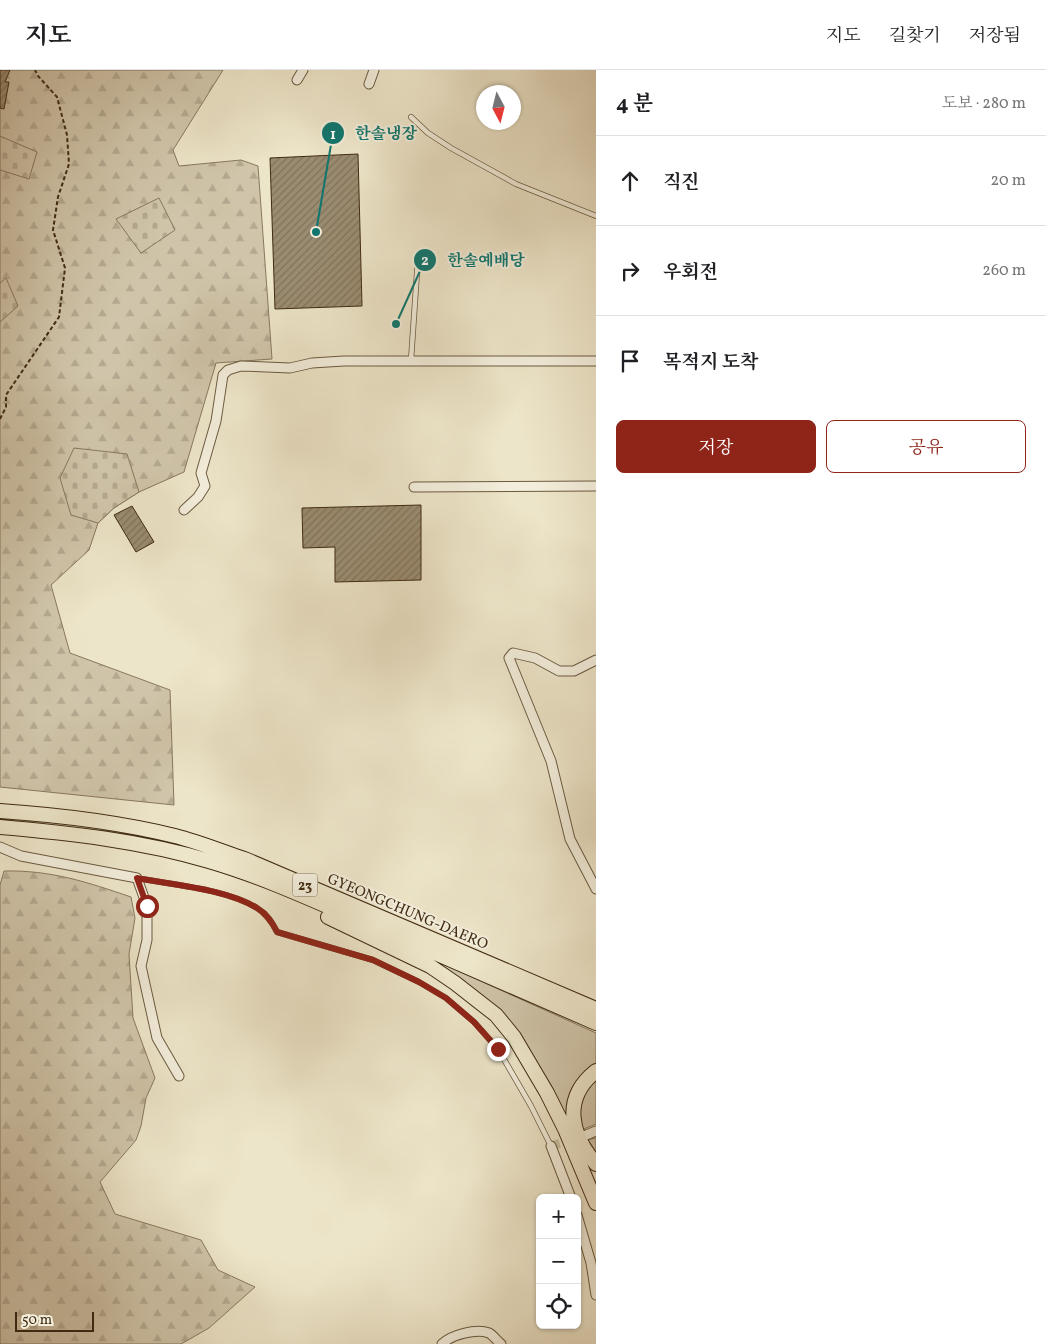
<!DOCTYPE html>
<html lang="ko">
<head>
<meta charset="utf-8">
<style>
	:root { --surface:#fff; --page:#f6f6f6; --text:#202124; --muted:#757577; --line:#e0e0e0; --accent:#8f2418 }
	body { margin:0; font-family:Vollkorn,"Noto Serif KR",serif; background:var(--page); color:var(--text) }
	.controls { position:absolute; right:15px; bottom:15px; display:grid; overflow:hidden; border-radius:8px; box-shadow:0 1px 4px #0004 }
	.controls button { width:45px; height:45px; display:grid; place-items:center; padding:0; border:0; border-bottom:1px solid var(--line); background:var(--surface); color:var(--text); font:25px sans-serif }
	.compass { position:absolute; left:476px; top:15px; width:45px; height:45px; border-radius:50%; background:var(--surface); box-shadow:0 1px 4px #0004; rotate:173deg }
	.scale { position:absolute; left:15px; bottom:12px; width:79px; box-sizing:border-box; padding-left:5px; border:2px solid #402b12; border-top:0; font-size:14px; line-height:18px; white-space:nowrap; color:#402b12; -webkit-text-stroke:4px #f3eedc; paint-order:stroke }
	.stop { position:absolute; width:15px; height:15px; margin:-11px; border:4px solid #8f2418; border-radius:50%; background:#fff }
	.stop.end { background:#8f2418; border-color:#fff; box-shadow:0 1px 5px #0008 }
	.list { margin:0; padding:0; list-style:none }
	h2 { display:flex; justify-content:space-between; align-items:center; height:65px; margin:0; padding:0 20px; font-size:21px }
	h2 small { font-size:16px; font-weight:400; color:var(--muted) }
	.list li { display:grid; grid-template-columns:32px 1fr auto; gap:15px; align-items:center; box-sizing:border-box; height:90px; padding:0 20px; border-top:1px solid var(--line) }
	.list b { display:block; font-size:19px; white-space:nowrap }
	.list em { font-size:16px; font-style:normal; color:var(--muted) }
	.actions { display:flex; gap:10px; padding:15px 20px }
	.actions a { flex:1; padding:11px 0; border:1px solid var(--accent); border-radius:8px; text-align:center; font-size:18px; color:var(--accent) }
	.actions .main { background:var(--accent); color:#fff }
	.icon { flex:none; width:28px; height:28px; fill:none; stroke:currentColor; stroke-width:2; stroke-linecap:round; stroke-linejoin:round }
	.map { position:relative; flex:none; width:596px; height:1274px; overflow:hidden }
	header { display:flex; align-items:center; gap:30px; box-sizing:border-box; height:70px; padding:0 25px; background:var(--surface); border-bottom:1px solid var(--line) }
	header strong { font-size:24px }
	nav { display:flex; gap:28px; margin-inline-start:auto; font-size:18px }
	main { display:flex }
	aside { flex:1; background:var(--surface) }
	.map>svg:first-child { display:block }
	.grass { fill:#d0c5aa; stroke:#88785e }
	.forest { fill:url(#forest-firs); stroke:#88785e }
	.cemetery { fill:url(#cemetery-stones); stroke:#88785e }
	.building { fill:url(#building-hatch); stroke:#402b12 }
	.lines { fill:none; stroke-linecap:round; stroke-linejoin:round }
	.minor-tunnel { stroke:#cac0a4; stroke-width:9; stroke-dasharray:9 4.5; stroke-linecap:butt }
	.service-casing { stroke:#6b5a40; stroke-width:6 }
	.minor-casing { stroke:#6b5a40; stroke-width:11 }
	.primary-casing { stroke:#402b12; stroke-width:16 }
	.path { stroke:#402b12; stroke-width:2; stroke-dasharray:4 2.5; stroke-linecap:butt }
	.service { stroke:#f3eedc; stroke-width:4.5 }
	.minor { stroke:#f3eedc; stroke-width:9 }
	.primary { stroke:#ede5c9; stroke-width:14 }
	.route { stroke:#8f2418; stroke-width:6 }
	.labels { text-anchor:middle; stroke-width:4; stroke-linejoin:round; paint-order:stroke }
	.shield { fill:#f3eedc; stroke:#76664f; stroke-width:1 }
	.shield-label { font-size:14px; font-weight:bold; fill:#402b12 }
	.street-label { font-size:15px; fill:#402b12; stroke:#f3eedc }
	.leader { fill:none; stroke:#0f766e; stroke-width:2 }
	.callout-dot { fill:#0f766e; stroke:#f3eedc; stroke-width:2 }
	.mark-label { font-size:15px; text-anchor:middle; font-weight:bold; fill:#fff }
	.callout-label { font-size:16px; text-anchor:middle; font-weight:bold; fill:#0f766e; stroke:#f3eedc; stroke-width:4; stroke-linejoin:round; paint-order:stroke }
</style>
</head>
<body>
<header>
<strong>지도</strong>
<nav><a>지도</a><a>길찾기</a><a>저장됨</a></nav>
</header>
<main>
<div class="map">
<svg width="596" height="1274" viewBox="0 0 596 1274">
	<defs>
		<pattern id="forest-firs" width="22" height="20" patternUnits="userSpaceOnUse" patternTransform="scale(1.25)"><rect width="22" height="20" fill="#d0c5aa"/><path d="M5 1l3.5 6h-7zM16 11l3.5 6h-7z" fill="#b4a991"/></pattern>
		<pattern id="cemetery-stones" width="16" height="16" patternUnits="userSpaceOnUse" patternTransform="scale(1.25)"><rect width="16" height="16" fill="#d0c5aa"/><path d="M2 7V4a2 2 0 0 1 4 0v3zM10 15v-3a2 2 0 0 1 4 0v3z" fill="#b4a991"/></pattern>
		<pattern id="building-hatch" width="6" height="6" patternUnits="userSpaceOnUse" patternTransform="scale(1.25)"><rect width="6" height="6" fill="#9a8c71"/><path d="M-1 1l2-2M0 6l6-6M5 7l2-2" fill="none" stroke="#7f735b"/></pattern>
	</defs>
	<rect width="100%" height="100%" fill="#ede5c9"/>
	<filter id="stains"><feTurbulence type="fractalNoise" baseFrequency=".004" numOctaves="4"/><feColorMatrix values="0 0 0 0 .2 0 0 0 0 .09 0 0 0 0 .02 0 0 0 .5 -.17"/></filter>
	<radialGradient id="worn" r=".72"><stop offset=".6" stop-color="#630" stop-opacity="0"/><stop offset="1" stop-color="#630" stop-opacity=".3"/></radialGradient>
	<!-- grass -->
	<path class="grass" d="M398,874l198,89v32l-28,59 -14,-33 -32,-55 -31,-34z
		M596,1005v49l-12,5 3,11 9,-2v18l-7,-7 -11,-31 5,-22z"/>
	<!-- forest -->
	<path class="forest" d="M0,0h223l-50,80 6,16 62,-6 17,6 14,193 -56,4 -32,109 -45,20 -25,16 -16,15 -9,27 -38,35 19,68 100,37 4,115 -174,-18z
		M4,801c47,-1 83,11 127,26l4,21 -6,36 4,64 22,60 -9,20 -5,28 -5,14 -36,42 15,32 86,26 17,30 37,17 -46,41 -28,16h-181v-459z"/>
	<!-- cemetery -->
	<path class="cemetery" d="M0,66l37,16 -8,27 -29,-9z
		M159,128l16,32 -34,23 -25,-34z
		M6,208l12,28 -18,16v-39z
		M74,378l53,6 12,38 -25,16 -16,15 -27,-8 -11,-37z"/>
	<!-- building -->
	<path class="building" d="M0,0h10l-5,12h4l-5,27 -4,-1z
		M358,84l4,152 -87,3 -5,-151z
		M421,435v75l-86,2v-35l-32,1 -1,-40z
		M132,436l22,36 -18,10 -22,-37z"/>
	<g class="lines">
		<!-- minor-tunnel -->
		<path class="minor-tunnel" d="M551,1076l23,-7"/>
		<!-- service casing -->
		<g class="service-casing">
			<path id="service" d="M411,47l17,16 23,15 65,36 80,32
				M411,290l7,-102
				M137,808c36,7 90,11 120,30 10,6 15,14 20,24l96,28 46,22 27,16 28,24 24,27 33,57 20,40"/>
		</g>
		<!-- minor casing -->
		<g class="minor-casing">
			<path id="minor" d="M297,10l6,-10
				M369,14l5,-14
				M414,417l182,-1
				M184,440l14,-13 7,-11 -4,-13 15,-52 7,-46 5,-5 13,-4 49,2 22,-5 32,-2h252
				M596,590l-22,11h-15l-24,-13 -22,-5 -4,5 42,103 19,78 26,50
				M0,777l21,9 116,22 10,28v34l-6,26 16,72 22,38
				M584,1066l12,-5
				M551,1076l20,52
				M577,1145l14,48 5,32
				M442,1274c9,-9 34,-16 47,-11 4,2 8,8 12,11"/>
		</g>
		<!-- primary casing -->
		<g class="primary-casing">
			<path id="primary" d="M0,741c58,4 118,11 175,25 24,6 48,16 72,24l349,149
				M0,757c70,6 142,14 209,34 55,16 108,41 162,64 75,32 150,65 225,98
				M328,847l102,49 25,17 41,32 18,22 33,56 18,36 31,74
				M596,1001c-34,27 -26,63 0,93"/>
		</g>
		<!-- path -->
		<path class="path" d="M0,349l6,-12v-12l53,-78 6,-49 -12,-38 5,-33 11,-33 -2,-29 -10,-38 -19,-21 -3,-6"/>
		<!-- service -->
		<use href="#service" class="service"/>
		<!-- minor -->
		<use href="#minor" class="minor"/>
		<!-- primary -->
		<use href="#primary" class="primary"/>
	</g>
	<g class="lines">
		<!-- route -->
		<path class="route" d="M147,836l-10,-28c36,7 90,11 120,30 10,6 15,14 20,24l96,28 46,22 27,16 28,24 24,27"/>
	</g>
	<g class="labels">
		<!-- shield labels -->
		<rect class="shield" x="292.5" y="803.5" width="25" height="23" rx="4"/>
		<g class="shield-label">
			<text x="305" y="820">23</text>
		</g>
		<!-- street labels -->
		<g class="street-label">
			<text transform="translate(408 841) rotate(23)" y="5">GYEONGCHUNG-DAERO</text>
		</g>
	</g>
	<!-- callouts -->
	<path class="leader" d="M316 162L333 63M396 254L425 190"/>
	<g class="callout-dot">
		<circle cx="316" cy="162" r="5"/>
		<circle cx="396" cy="254" r="5"/>
		<circle cx="333" cy="63" r="12"/>
		<circle cx="425" cy="190" r="12"/>
	</g>
	<g class="mark-label">
		<text x="333" y="69">1</text>
		<text x="425" y="195">2</text>
	</g>
	<g class="callout-label">
		<text x="386" y="69">한솔냉장</text>
		<text x="486" y="196">한솔예배당</text>
	</g>
	<rect width="100%" height="100%" filter="url(#stains)"/>
	<rect width="100%" height="100%" fill="url(#worn)"/>
</svg>
<div class="controls">
<button>+</button>
<button>−</button>
<button><svg class="icon" aria-label="locate" viewBox="0 0 24 24"><circle cx="12" cy="12" r="6"/><path d="M12 2v4M12 18v4M2 12h4M18 12h4"/></svg></button>
</div>
<svg class="compass" viewBox="-18 -18 36 36"><path d="M0-13l5 13h-10z" fill="#e53935"/><path d="M0 13l5-13h-10z" fill="#757577"/></svg>
<div class="scale">50 m</div>
<div class="stop" style="left:147px;top:836px"></div>
<div class="stop end" style="left:498px;top:979px"></div>
</div>
<aside>
<h2>4 분<small>도보 · 280 m</small></h2>
<ul class="list">
<li><svg class="icon" aria-label="ahead" viewBox="0 0 24 24"><path d="M12 20V5M6 11l6-6 6 6"/></svg><div><b>직진</b></div><em>20 m</em></li>
<li><svg class="icon" aria-label="right" viewBox="0 0 24 24"><path d="M7 20v-9h11M14 6l5 5-5 5"/></svg><div><b>우회전</b></div><em>260 m</em></li>
<li><svg class="icon" aria-label="arrive" viewBox="0 0 24 24"><path d="M6 21V4h12l-3 4 3 4H6"/></svg><div><b>목적지 도착</b></div></li>
</ul>
<div class="actions"><a class="main">저장</a><a>공유</a></div>
</aside>
</main>
</body>
</html>
